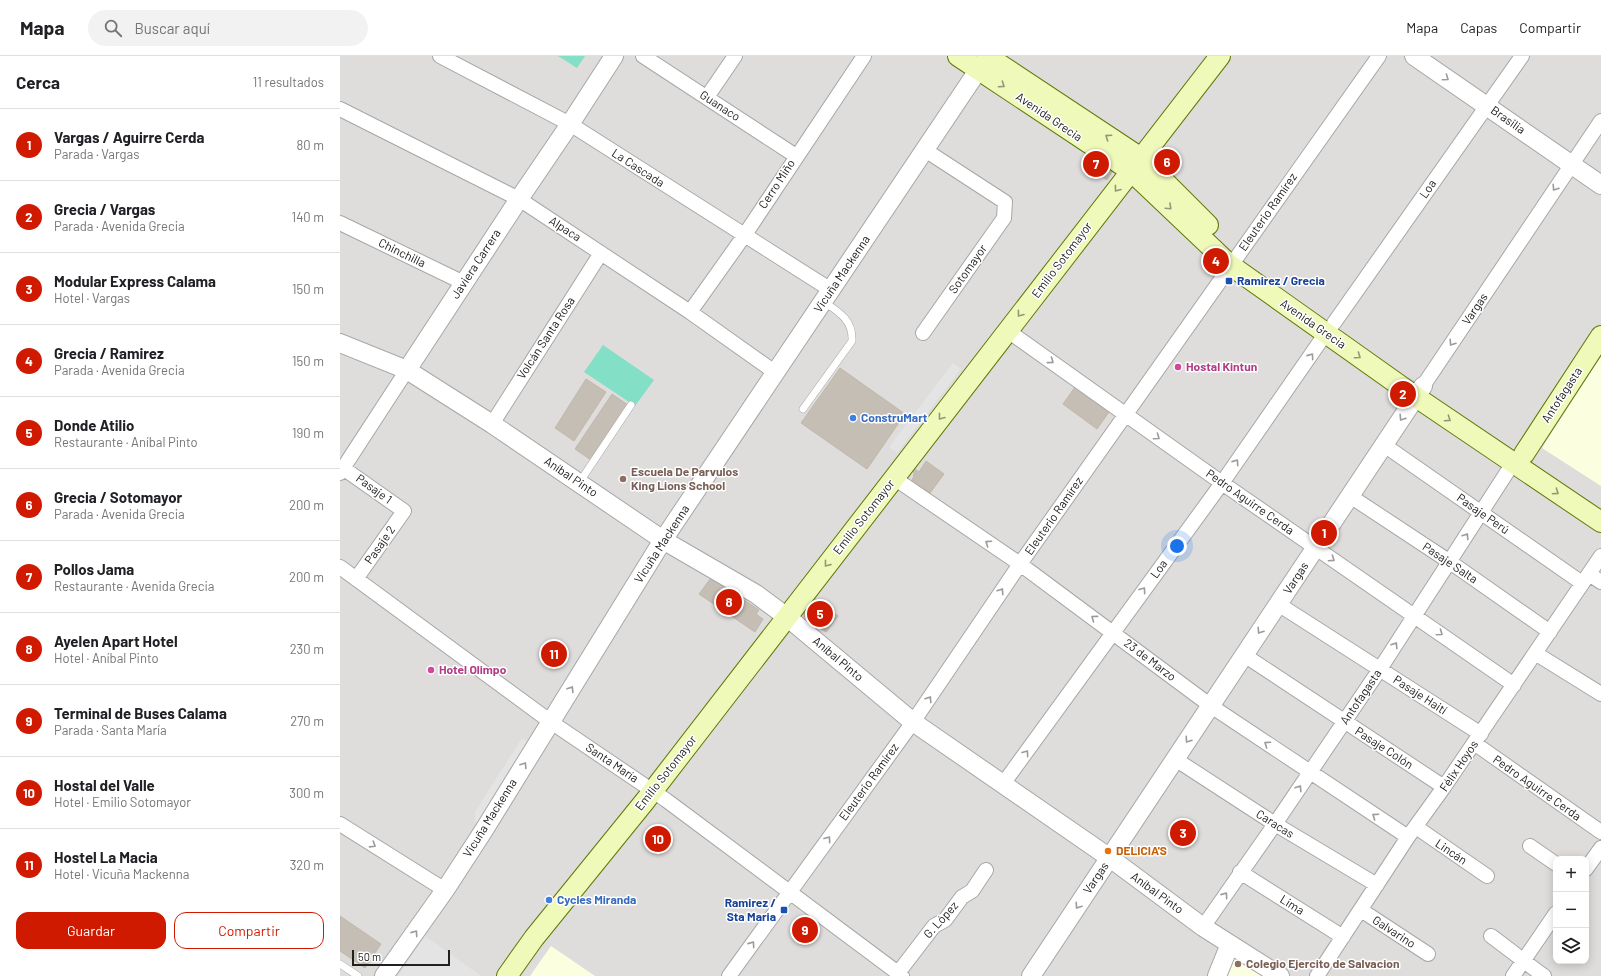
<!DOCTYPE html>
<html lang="es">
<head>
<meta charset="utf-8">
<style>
	:root { --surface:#fff; --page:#f2f2f2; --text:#202124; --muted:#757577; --line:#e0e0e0; --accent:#cf1a00 }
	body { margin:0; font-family:Barlow,sans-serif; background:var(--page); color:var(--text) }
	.controls { position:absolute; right:12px; bottom:12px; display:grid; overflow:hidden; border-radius:8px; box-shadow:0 2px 10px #0003 }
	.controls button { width:36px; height:36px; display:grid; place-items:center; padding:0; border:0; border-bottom:1px solid var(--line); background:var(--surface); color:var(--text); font:20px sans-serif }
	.scale { position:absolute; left:12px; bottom:10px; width:98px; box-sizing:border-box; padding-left:4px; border:2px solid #202020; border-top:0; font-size:11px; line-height:14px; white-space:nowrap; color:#202020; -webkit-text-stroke:3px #fff; paint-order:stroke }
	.you { position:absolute; left:837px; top:490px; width:14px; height:14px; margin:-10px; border:3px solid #fff; border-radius:50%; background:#1a73e8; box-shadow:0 0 0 6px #1a73e833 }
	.badge { display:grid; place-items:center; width:26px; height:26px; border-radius:50%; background:var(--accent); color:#fff; font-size:13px; font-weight:700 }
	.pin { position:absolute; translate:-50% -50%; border:2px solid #fff; box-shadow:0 1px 4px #0006 }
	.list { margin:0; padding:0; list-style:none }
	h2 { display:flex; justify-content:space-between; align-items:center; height:52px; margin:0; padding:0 16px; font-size:17px }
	h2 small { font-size:13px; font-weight:400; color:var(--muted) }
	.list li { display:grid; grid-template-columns:26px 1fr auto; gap:12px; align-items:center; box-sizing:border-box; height:72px; padding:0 16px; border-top:1px solid var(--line) }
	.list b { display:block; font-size:15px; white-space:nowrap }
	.list p { margin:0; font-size:13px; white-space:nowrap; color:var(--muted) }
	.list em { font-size:13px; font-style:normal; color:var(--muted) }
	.actions { display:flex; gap:8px; padding:12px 16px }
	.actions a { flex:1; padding:9px 0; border:1px solid var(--accent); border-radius:12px; text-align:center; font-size:14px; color:var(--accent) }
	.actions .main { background:var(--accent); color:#fff }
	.icon { flex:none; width:22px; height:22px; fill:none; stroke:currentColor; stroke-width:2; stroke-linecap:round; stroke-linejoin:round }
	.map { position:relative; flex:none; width:1261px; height:920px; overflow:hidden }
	header { display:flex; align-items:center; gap:24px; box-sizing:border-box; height:56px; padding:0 20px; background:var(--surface); border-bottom:1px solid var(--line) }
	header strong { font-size:19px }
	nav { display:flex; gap:22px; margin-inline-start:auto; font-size:14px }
	.search { width:280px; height:36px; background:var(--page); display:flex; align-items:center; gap:10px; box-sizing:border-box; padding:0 14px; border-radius:22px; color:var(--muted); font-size:15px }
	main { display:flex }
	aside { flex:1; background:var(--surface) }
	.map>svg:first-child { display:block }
	.residential { fill:#dedddc; fill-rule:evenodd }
	.education { fill:#fbffe0 }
	.pitch { fill:#84dfc7 }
	.parking { fill:#e4e4e4 }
	.building { fill:#c5beb5; stroke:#c2b7a8 }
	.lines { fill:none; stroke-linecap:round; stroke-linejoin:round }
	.service-casing { stroke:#a7a7a7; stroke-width:8 }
	.minor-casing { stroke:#a7a7a7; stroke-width:16 }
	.tertiary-casing { stroke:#a7a7a7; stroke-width:20 }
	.secondary-casing { stroke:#5d7904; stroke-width:22 }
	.service { stroke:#fff; stroke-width:7 }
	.minor { stroke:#fff; stroke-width:14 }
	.tertiary { stroke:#fff; stroke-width:18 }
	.secondary { stroke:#effaba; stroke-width:20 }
	.oneway { stroke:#9b9b9b }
	.oneway2 { stroke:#929875 }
	.transit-dot { fill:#1a4fb4; stroke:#fff; stroke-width:1.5 }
	.hotel-dot { fill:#d1479c; stroke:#fff; stroke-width:1.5 }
	.shop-dot { fill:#3f7fe0; stroke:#fff; stroke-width:1.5 }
	.education-dot { fill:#8d6e63; stroke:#fff; stroke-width:1.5 }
	.food-dot { fill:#e8710a; stroke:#fff; stroke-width:1.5 }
	.labels { text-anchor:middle; stroke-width:3; stroke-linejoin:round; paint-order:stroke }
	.street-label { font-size:12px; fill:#202020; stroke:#fff }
	.transit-label { font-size:12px; font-weight:bold; fill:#164399; stroke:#fff; text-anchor:start }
	.hotel-label { font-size:12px; font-weight:bold; fill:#b23c85; stroke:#fff; text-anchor:start }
	.shop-label { font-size:12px; font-weight:bold; fill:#366cbe; stroke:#fff; text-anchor:start }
	.education-label { font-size:12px; font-weight:bold; fill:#785e54; stroke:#fff; text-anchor:start }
	.food-label { font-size:12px; font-weight:bold; fill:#c56008; stroke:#fff; text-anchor:start }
</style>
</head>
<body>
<header>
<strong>Mapa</strong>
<div class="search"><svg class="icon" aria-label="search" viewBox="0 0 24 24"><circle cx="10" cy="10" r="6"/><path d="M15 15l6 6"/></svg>Buscar aquí</div>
<nav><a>Mapa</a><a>Capas</a><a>Compartir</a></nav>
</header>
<main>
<aside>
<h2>Cerca<small>11 resultados</small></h2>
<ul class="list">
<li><span class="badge">1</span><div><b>Vargas / Aguirre Cerda</b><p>Parada · Vargas</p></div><em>80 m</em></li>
<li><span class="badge">2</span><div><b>Grecia / Vargas</b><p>Parada · Avenida Grecia</p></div><em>140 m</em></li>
<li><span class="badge">3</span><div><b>Modular Express Calama</b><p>Hotel · Vargas</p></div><em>150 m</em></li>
<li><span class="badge">4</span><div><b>Grecia / Ramirez</b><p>Parada · Avenida Grecia</p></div><em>150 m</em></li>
<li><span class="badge">5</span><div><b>Donde Atilio</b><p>Restaurante · Aníbal Pinto</p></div><em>190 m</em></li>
<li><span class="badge">6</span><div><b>Grecia / Sotomayor</b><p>Parada · Avenida Grecia</p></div><em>200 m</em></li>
<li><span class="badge">7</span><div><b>Pollos Jama</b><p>Restaurante · Avenida Grecia</p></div><em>200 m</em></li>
<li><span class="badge">8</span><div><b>Ayelen Apart Hotel</b><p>Hotel · Aníbal Pinto</p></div><em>230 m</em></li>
<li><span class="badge">9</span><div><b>Terminal de Buses Calama</b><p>Parada · Santa María</p></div><em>270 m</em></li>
<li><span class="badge">10</span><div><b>Hostal del Valle</b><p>Hotel · Emilio Sotomayor</p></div><em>300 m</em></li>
<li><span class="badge">11</span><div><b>Hostel La Macia</b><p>Hotel · Vicuña Mackenna</p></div><em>320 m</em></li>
</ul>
<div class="actions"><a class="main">Guardar</a><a>Compartir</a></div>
</aside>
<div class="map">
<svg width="1261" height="920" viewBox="0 0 1261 920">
	<rect width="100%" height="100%" fill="#f0eee6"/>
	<!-- residential -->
	<path class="residential" d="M0,0h1261v920h-1261zM1216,803h30v102h-30z"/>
	<!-- education -->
	<path class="education" d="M1261,300v130l-59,-38z
		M211,890l44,30h-65z
		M892,896l32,24h-41z"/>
	<!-- pitch -->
	<path class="pitch" d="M218,0h27l-8,12z
		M263,289l51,35 -19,26 -51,-34z"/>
	<!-- parking -->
	<path class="parking" d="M613,307l8,6 -64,84 -8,-6z
		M182,682l10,6 -51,80 -6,-3v-9z
		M85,880l56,40h-83z"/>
	<!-- building -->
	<path class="building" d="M752,93l22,20 -7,11 -26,-17z
		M500,312l65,46 -38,55 -66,-46z
		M246,323l20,13 -32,49 -19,-13z
		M735,331l34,25 -12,17 -34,-25z
		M272,338l16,11 -37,55 -16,-11z
		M586,405l18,13 -14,19 -18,-13 2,-4 -1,-1 2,-2 -2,-1 2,-3 4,3z
		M371,522l48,32 -3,4 7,5 -8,13 -56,-38z
		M474,542l24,18 -12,16 -22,-15v-5z
		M0,860l41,28 -16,24 -25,-17z"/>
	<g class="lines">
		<!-- service casing -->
		<g class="service-casing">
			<path id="service" d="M463,353l49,-68c1,-21 -13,-29 -28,-39
				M239,427l52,-78
				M0,908l18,12"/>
		</g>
		<!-- minor casing -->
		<g class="minor-casing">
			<path id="minor" d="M100,0l130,68 261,166
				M303,0l153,100
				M367,41l28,-41
				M0,53l179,90 171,113 86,61
				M0,167l124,60
				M350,256l54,-76 120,-180
				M994,267l188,-267
				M668,275l214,152 292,202
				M583,277l81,-115 1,-16 -80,-52
				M1083,330l178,-265
				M152,368l109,-171
				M1044,389l198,138
				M3,412l61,43 -48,68
				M0,417l67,-103
				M554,422l126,86 191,142 197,131
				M1010,440l100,66 100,70
				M0,511l211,155 115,78 236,176
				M1249,518l12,8
				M938,548l203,130
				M1195,597l66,41
				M904,599l200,132
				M1134,687l127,89
				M835,703l100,65 102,61
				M663,728l219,-301 104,-150
				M0,768l105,66
				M1076,771l71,49
				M1190,790l26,18
				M1246,813l15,-21
				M900,816l103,65
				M1021,854l67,44
				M863,871l72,-103 105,-155 133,-206
				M1151,880c18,13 35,27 53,40
				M558,917l36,-47 11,-6 17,-23 10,-6 14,-21
				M389,920l184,-254 107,-158 359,-508
				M977,920l91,-139 36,-50 157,-231
				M1173,920l43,-63"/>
		</g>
		<!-- tertiary casing -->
		<g class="tertiary-casing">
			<path id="tertiary" d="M1074,0l187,129
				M0,287l67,27 85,54 171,116 93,54 31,23 126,105 197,136 93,69 77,49
				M67,314l112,-171 51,-75 44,-68
				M44,920l61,-86 39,-60 179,-290 324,-483
				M691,920l392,-590
				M877,920l13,-32"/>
		</g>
		<!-- secondary casing -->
		<g class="secondary-casing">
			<path id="secondary" d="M618,0l173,115 99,94 186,132 185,125
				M647,0l154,102 67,67
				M1184,398l77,-118
				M167,920l27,-38 111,-137 575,-745"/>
		</g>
		<!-- service -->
		<use href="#service" class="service"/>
		<!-- minor -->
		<use href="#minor" class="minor"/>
		<!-- tertiary -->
		<use href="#tertiary" class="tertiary"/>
		<!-- secondary -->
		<use href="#secondary" class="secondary"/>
	</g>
	<!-- one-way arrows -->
	<defs><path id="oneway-chevron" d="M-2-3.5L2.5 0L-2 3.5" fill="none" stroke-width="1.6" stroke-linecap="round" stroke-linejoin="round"/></defs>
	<g class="oneway">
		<use href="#oneway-chevron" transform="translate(1106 22) rotate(35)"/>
		<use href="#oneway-chevron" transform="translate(1215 132) rotate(124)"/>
		<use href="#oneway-chevron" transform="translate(1112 287) rotate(124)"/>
		<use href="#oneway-chevron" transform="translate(971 300) rotate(-55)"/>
		<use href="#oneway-chevron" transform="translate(711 305) rotate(36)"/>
		<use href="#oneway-chevron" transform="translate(1062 362) rotate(123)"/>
		<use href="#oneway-chevron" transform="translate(817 381) rotate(35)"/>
		<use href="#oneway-chevron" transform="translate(896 406) rotate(-55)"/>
		<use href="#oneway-chevron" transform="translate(1126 480) rotate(-57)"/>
		<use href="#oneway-chevron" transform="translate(648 487) rotate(-146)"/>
		<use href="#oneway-chevron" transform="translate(992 503) rotate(34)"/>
		<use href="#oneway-chevron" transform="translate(803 534) rotate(-54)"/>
		<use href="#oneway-chevron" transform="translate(661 535) rotate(-56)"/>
		<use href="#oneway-chevron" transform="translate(754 562) rotate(-144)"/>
		<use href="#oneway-chevron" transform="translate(920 575) rotate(124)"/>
		<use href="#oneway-chevron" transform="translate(1100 577) rotate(35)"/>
		<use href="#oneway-chevron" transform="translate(1055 589) rotate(-57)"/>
		<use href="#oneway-chevron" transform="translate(231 633) rotate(-58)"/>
		<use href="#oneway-chevron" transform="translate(589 643) rotate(-56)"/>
		<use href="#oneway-chevron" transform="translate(848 684) rotate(124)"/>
		<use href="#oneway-chevron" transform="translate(927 688) rotate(-146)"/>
		<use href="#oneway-chevron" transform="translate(686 697) rotate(-54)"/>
		<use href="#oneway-chevron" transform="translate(184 709) rotate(-58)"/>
		<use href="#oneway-chevron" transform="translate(959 732) rotate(-57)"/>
		<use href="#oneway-chevron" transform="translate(1035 760) rotate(-146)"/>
		<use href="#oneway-chevron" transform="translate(488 783) rotate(-54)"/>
		<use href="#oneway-chevron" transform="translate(33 789) rotate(32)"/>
		<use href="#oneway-chevron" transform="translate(885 839) rotate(-55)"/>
		<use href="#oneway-chevron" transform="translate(738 850) rotate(124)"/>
		<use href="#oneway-chevron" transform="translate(75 877) rotate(-55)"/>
		<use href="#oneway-chevron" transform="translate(412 888) rotate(-55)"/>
	</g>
	<g class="oneway2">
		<use href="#oneway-chevron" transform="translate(662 29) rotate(34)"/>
		<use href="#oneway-chevron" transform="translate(768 81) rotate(-146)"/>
		<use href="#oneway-chevron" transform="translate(777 133) rotate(127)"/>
		<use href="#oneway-chevron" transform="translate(829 151) rotate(43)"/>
		<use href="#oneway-chevron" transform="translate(680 258) rotate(127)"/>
		<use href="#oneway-chevron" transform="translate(1018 300) rotate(35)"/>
		<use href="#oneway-chevron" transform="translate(601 361) rotate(128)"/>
		<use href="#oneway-chevron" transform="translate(1108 363) rotate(34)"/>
		<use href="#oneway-chevron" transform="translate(1216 436) rotate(34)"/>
		<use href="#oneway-chevron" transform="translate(487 508) rotate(128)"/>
	</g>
	<!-- markers -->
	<g class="transit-dot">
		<rect x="885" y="221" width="8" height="8" rx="2"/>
		<rect x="440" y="850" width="8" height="8" rx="2"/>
	</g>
	<g class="hotel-dot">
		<circle cx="838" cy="311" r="4"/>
		<circle cx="91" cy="614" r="4"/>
	</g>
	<g class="shop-dot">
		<circle cx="513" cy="362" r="4"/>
		<circle cx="209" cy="844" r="4"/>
	</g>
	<g class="education-dot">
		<circle cx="283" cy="423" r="4"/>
		<circle cx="898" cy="908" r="4"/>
	</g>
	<circle class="food-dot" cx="768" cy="795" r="4"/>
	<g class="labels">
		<!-- street labels -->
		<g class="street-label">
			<text transform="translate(380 50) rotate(33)" y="4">Guanaco</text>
			<text transform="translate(709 61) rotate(34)" y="4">Avenida Grecia</text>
			<text transform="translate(1168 64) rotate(35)" y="4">Brasilia</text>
			<text transform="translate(298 112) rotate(33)" y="4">La Cascada</text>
			<text transform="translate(437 128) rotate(-57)" y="4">Cerro Miño</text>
			<text transform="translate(1088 133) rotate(-55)" y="4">Loa</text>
			<text transform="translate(928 156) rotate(-55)" y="4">Eleuterio Ramírez</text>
			<text transform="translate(225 173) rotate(33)" y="4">Alpaca</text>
			<text transform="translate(62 197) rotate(26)" y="4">Chinchilla</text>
			<text transform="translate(722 204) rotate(-53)" y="4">Emilio Sotomayor</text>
			<text transform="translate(136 208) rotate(-57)" y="4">Javiera Carrera</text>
			<text transform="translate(628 213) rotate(-55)" y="4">Sotomayor</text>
			<text transform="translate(502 218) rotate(-56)" y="4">Vicuña Mackenna</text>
			<text transform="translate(1135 253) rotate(-56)" y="4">Vargas</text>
			<text transform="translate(973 268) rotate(35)" y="4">Avenida Grecia</text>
			<text transform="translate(206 282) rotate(-57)" y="4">Volcán Santa Rosa</text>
			<text transform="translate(1222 339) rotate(-57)" y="4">Antofagasta</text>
			<text transform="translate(231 421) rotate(34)" y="4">Aníbal Pinto</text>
			<text transform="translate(34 433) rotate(36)" y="4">Pasaje 1</text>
			<text transform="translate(910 446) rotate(35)" y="4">Pedro Aguirre Cerda</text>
			<text transform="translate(1143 458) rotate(35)" y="4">Pasaje Perú</text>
			<text transform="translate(714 460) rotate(-55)" y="4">Eleuterio Ramírez</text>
			<text transform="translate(524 461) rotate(-52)" y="4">Emilio Sotomayor</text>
			<text transform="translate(322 488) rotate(-57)" y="4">Vicuña Mackenna</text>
			<text transform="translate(40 489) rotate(-55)" y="4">Pasaje 2</text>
			<text transform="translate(1110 507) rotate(34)" y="4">Pasaje Salta</text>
			<text transform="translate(819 513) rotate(-54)" y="4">Loa</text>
			<text transform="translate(956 522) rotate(-57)" y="4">Vargas</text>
			<text transform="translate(498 603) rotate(40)" y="4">Aníbal Pinto</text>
			<text transform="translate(810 604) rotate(37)" y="4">23 de Marzo</text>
			<text transform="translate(1080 639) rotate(33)" y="4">Pasaje Haití</text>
			<text transform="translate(1021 641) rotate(-56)" y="4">Antofagasta</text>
			<text transform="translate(1044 692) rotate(33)" y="4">Pasaje Colón</text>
			<text transform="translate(272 707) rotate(34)" y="4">Santa María</text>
			<text transform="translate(1119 710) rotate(-56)" y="4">Félix Hoyos</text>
			<text transform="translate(326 717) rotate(-52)" y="4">Emilio Sotomayor</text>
			<text transform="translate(529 726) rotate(-54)" y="4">Eleuterio Ramírez</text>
			<text transform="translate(1197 732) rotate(35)" y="4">Pedro Aguirre Cerda</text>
			<text transform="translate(150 762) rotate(-58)" y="4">Vicuña Mackenna</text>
			<text transform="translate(935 768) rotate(32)" y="4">Caracas</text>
			<text transform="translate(1111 796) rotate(34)" y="4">Lincán</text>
			<text transform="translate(756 822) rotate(-56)" y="4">Vargas</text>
			<text transform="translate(817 837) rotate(36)" y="4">Aníbal Pinto</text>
			<text transform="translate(952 849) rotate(32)" y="4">Lima</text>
			<text transform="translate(601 864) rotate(-48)" y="4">G. López</text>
			<text transform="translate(1054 876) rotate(33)" y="4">Galvarino</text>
		</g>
		<!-- transit labels -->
		<g class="transit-label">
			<text x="897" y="229">Ramirez / Grecia</text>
			<text x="436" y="851" text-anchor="end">Ramirez /<tspan x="436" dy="14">Sta Maria</tspan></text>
		</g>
		<!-- hotel labels -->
		<g class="hotel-label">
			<text x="846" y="315">Hostal Kintun</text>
			<text x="99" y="618">Hotel Olimpo</text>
		</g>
		<!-- shop labels -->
		<g class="shop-label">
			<text x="521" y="366">ConstruMart</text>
			<text x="217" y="848">Cycles Miranda</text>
		</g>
		<!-- education labels -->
		<g class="education-label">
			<text x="291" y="420">Escuela De Parvulos<tspan x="291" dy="14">King Lions School</tspan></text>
			<text x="906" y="912">Colegio Ejercito de Salvacion</text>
		</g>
		<!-- food labels -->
		<g class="food-label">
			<text x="776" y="799">DELICIA'S</text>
		</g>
	</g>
</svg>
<div class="controls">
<button>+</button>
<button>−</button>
<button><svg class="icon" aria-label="layers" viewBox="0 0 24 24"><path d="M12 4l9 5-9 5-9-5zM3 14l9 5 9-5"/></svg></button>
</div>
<div class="scale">50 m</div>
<div class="you"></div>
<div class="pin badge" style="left:984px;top:477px">1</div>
<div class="pin badge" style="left:1063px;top:338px">2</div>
<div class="pin badge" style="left:843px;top:777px">3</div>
<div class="pin badge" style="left:876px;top:205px">4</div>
<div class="pin badge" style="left:480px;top:558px">5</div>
<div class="pin badge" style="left:827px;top:106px">6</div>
<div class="pin badge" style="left:756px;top:108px">7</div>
<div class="pin badge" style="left:389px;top:546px">8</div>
<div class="pin badge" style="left:465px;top:874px">9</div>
<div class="pin badge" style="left:318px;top:783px">10</div>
<div class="pin badge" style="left:214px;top:598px">11</div>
</div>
</main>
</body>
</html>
